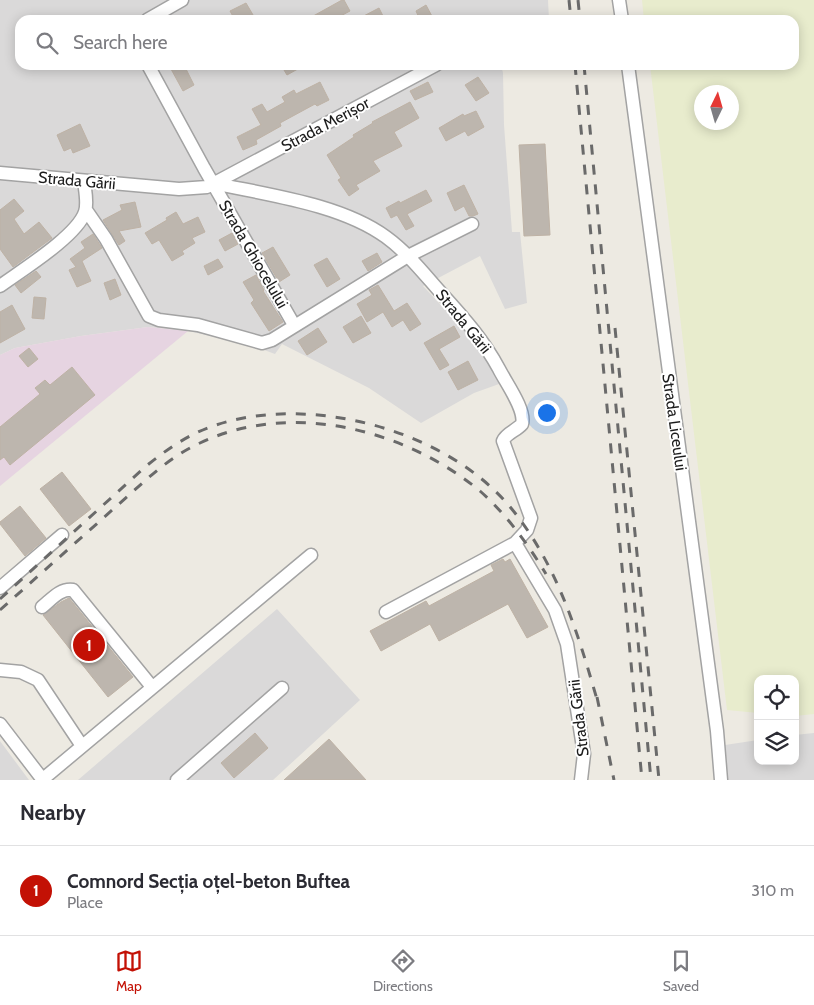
<!DOCTYPE html>
<html lang="en">
<head>
<meta charset="utf-8">
<style>
	:root { --surface:#fff; --page:#f2f2f3; --text:#2b2b33; --muted:#7c7c81; --line:#e1e1e2; --accent:#c31105 }
	body { margin:0; font-family:Cabin,sans-serif; background:var(--page); color:var(--text) }
	.controls { position:absolute; right:15px; bottom:15px; display:grid; overflow:hidden; border-radius:10px; box-shadow:0 2px 12px #0003 }
	.controls button { width:45px; height:45px; display:grid; place-items:center; padding:0; border:0; border-bottom:1px solid var(--line); background:var(--surface); color:var(--text); font:25px sans-serif }
	.compass { position:absolute; left:694px; top:85px; width:45px; height:45px; border-radius:50%; background:var(--surface); box-shadow:0 2px 12px #0003; rotate:5deg }
	.you { position:absolute; left:546px; top:412px; width:18px; height:18px; margin:-12px; border:4px solid #fff; border-radius:50%; background:#1a73e8; box-shadow:0 0 0 8px #1a73e833 }
	.badge { display:grid; place-items:center; width:32px; height:32px; border-radius:50%; background:var(--accent); color:#fff; font-size:16px; font-weight:700 }
	.pin { position:absolute; translate:-50% -50%; border:2px solid #fff; box-shadow:0 1px 5px #0006 }
	.list { margin:0; padding:0; list-style:none }
	h2 { display:flex; justify-content:space-between; align-items:center; height:65px; margin:0; padding:0 20px; font-size:21px }
	h2 small { font-size:16px; font-weight:400; color:var(--muted) }
	.list li { display:grid; grid-template-columns:32px 1fr auto; gap:15px; align-items:center; box-sizing:border-box; height:90px; padding:0 20px; border-top:1px solid var(--line) }
	.list b { display:block; font-size:19px; white-space:nowrap }
	.list p { margin:0; font-size:16px; white-space:nowrap; color:var(--muted) }
	.list em { font-size:16px; font-style:normal; color:var(--muted) }
	.icon { flex:none; width:28px; height:28px; fill:none; stroke:currentColor; stroke-width:2; stroke-linecap:round; stroke-linejoin:round }
	.map { position:relative; flex:none; width:814px; height:780px; overflow:hidden }
	.search { position:absolute; background:var(--surface); box-shadow:0 2px 12px #0003; left:15px; right:15px; top:15px; height:55px; display:flex; align-items:center; gap:12px; box-sizing:border-box; padding:0 18px; border-radius:15px; color:var(--muted); font-size:19px }
	.sheet { height:155px; background:var(--surface) }
	nav { display:flex; justify-content:space-around; align-items:center; box-sizing:border-box; height:70px; border-top:1px solid var(--line); background:var(--surface); font-size:14px; color:var(--muted) }
	nav a { display:grid; justify-items:center; gap:2px }
	nav .on { color:var(--accent) }
	.map>svg:first-child { display:block }
	.residential { fill:#dad9d9 }
	.industrial { fill:#e6d4e1 }
	.farmland { fill:#e8eccd; fill-rule:evenodd }
	.building { fill:#bdb6ae; stroke:#beb2a5 }
	.lines { fill:none; stroke-linecap:round; stroke-linejoin:round }
	.minor-casing { stroke:#a3a3a3; stroke-width:15 }
	.minor { stroke:#fff; stroke-width:12 }
	.rail { stroke:#6a6a6a; stroke-width:3; stroke-dasharray:10 10; stroke-linecap:butt }
	.labels { text-anchor:middle; stroke-width:4; stroke-linejoin:round; paint-order:stroke }
	.street-label { font-size:16px; fill:#1c1c1c; stroke:#fff }
</style>
</head>
<body>
<div class="map">
<svg width="814" height="780" viewBox="0 0 814 780">
	<rect width="100%" height="100%" fill="#edeae2"/>
	<!-- residential -->
	<path class="residential" d="M0,0h548l1,20h-529v45h481l2,8 1,52 8,107h8l7,71 -22,6 -25,-53 -57,30 46,49 30,44v5l-25,9 -53,30 -52,-35 -87,-44 -7,10 -27,-10 -60,-13 -40,-4 -67,9 -66,12 -15,7z
		M277,609l83,91 -87,80h-195z
		M814,733v47h-86l-3,-35 33,-5v21h37v-26z
		M0,741l29,39h-29z"/>
	<!-- industrial -->
	<path class="industrial" d="M148,327l40,4 -188,155v-131l15,-7 66,-12z"/>
	<!-- farmland -->
	<path class="farmland" d="M642,0h172v714l-19,2v-37h-37v34l-31,-3 -77,-645h144v-45h-150zM702,92h30v30h-30z"/>
	<!-- building -->
	<path class="building" d="M342,0h2l6,11 -17,9h-27z
		M246,3l10,17h-21l-5,-9z
		M426,5l8,15h-14l-4,-9z
		M379,8l6,12h-29z
		M180,65h4l10,20 -11,6 -12,-22z
		M281,65h24l-18,10z
		M478,77l11,16 -13,8 -11,-16z
		M320,82l9,18 -12,6 -2,-2 -35,19 1,3 -25,14 1,4 -14,6 -6,-13 24,-12 -9,-16 10,-5 5,8 18,-10 -3,-5 12,-7 2,4z
		M428,82l5,10 -18,8 -5,-9z
		M410,102l9,16 -25,14 8,14 -29,15 7,10 -24,14 3,4 -10,7 -11,-16 3,-2 -14,-23 27,-18 -1,-2 20,-12 -1,-1z
		M476,111l8,16 -16,9 -3,-5 -19,10 -7,-13 24,-14 1,2z
		M80,124l10,22 -17,7 -2,-5 -7,3 -7,-16z
		M545,144l5,91 -26,1 -5,-91z
		M464,185l14,29 -5,2h-4l-5,-10 -9,5 -8,-18z
		M426,190l6,11 -25,13 7,12 -8,4 -9,-15 -6,3 -5,-10 13,-7 1,2z
		M14,199l10,12 -10,8 10,15 15,-12 13,16 -39,29 -13,-18v-39z
		M135,202l6,25 -22,4 6,10 -6,4 -16,-25 19,-10 -2,-5z
		M176,212l7,12 15,-7 7,15 -13,6 3,5 -13,8 2,3 -12,7 -13,-21 -7,4 -7,-11 22,-13 -1,-2z
		M232,233l6,11 -13,7 -6,-11z
		M93,234l9,14 -20,13 9,20 -14,6 -8,-17 7,-3 -6,-8 15,-11 -4,-6z
		M273,247l17,28 -11,7 -17,-29z
		M377,253l5,9 -14,9 -6,-10z
		M327,258l13,21 -13,8 -13,-22z
		M218,259l5,8 -15,8 -4,-9z
		M36,271l5,6 -20,16 -6,-8z
		M256,275l8,15 -1,1 20,31 -14,9 -18,-28 3,-3 -11,-18z
		M115,279l6,16 -11,5 -6,-17z
		M378,285l16,26 13,-8 14,21 -11,7 -7,-11 -11,7 -9,-15 -16,10 -10,-18 15,-9 -3,-5z
		M34,297l12,1 -2,21 -12,-1z
		M12,305l13,24 -25,14v-31z
		M361,316l10,17 -18,10 -10,-16z
		M454,326l6,11 -21,12 10,16 -9,5 -16,-27z
		M318,328l9,14 -20,13 -9,-14z
		M29,348l9,11 -10,8 -9,-11z
		M468,361l10,19 -20,10 -10,-18z
		M72,367l23,28 -85,70 -6,-8 -4,3v-33l40,-33 -5,-6 10,-8 5,5z
		M62,472l29,37 -22,17 -29,-37z
		M20,506l26,32 -21,18 -25,-32v-2z
		M503,559l2,3 5,-3 38,68 -21,11 -19,-34 -69,37 -9,-17 -49,27 -11,-20 56,-30 3,5 65,-35 -3,-6z
		M69,598l64,79 -25,20 -65,-82 18,-13z
		M255,733l13,15 -34,30 -13,-15z
		M329,739l37,41h-82z"/>
	<g class="lines">
		<!-- minor casing -->
		<g class="minor-casing">
			<path id="minor" d="M619,0l3,20
				M147,20l35,-20
				M148,65l56,103 90,157
				M628,65l89,666 4,49
				M0,173l179,16 28,-2 229,-122
				M213,183c55,12 128,21 173,54 22,16 38,37 56,57 22,24 42,47 57,75 7,14 27,41 23,55 -6,7 -16,9 -19,17l28,77 -4,12 -12,13 40,67 12,34 17,110 -3,26
				M86,210l20,29 43,77 10,4 39,5 64,18 10,-3 136,-84 64,-32
				M0,286c22,-16 77,-50 85,-74 3,-9 0,-22 -1,-31
				M0,588l62,-53
				M42,607c9,-7 18,-19 31,-17l79,97
				M386,612l129,-69
				M0,670l21,2 17,8 44,66
				M0,724l43,56
				M43,779l268,-224
				M177,780l105,-92"/>
		</g>
		<!-- minor -->
		<use href="#minor" class="minor"/>
		<!-- rail -->
		<path class="rail" d="M569,0l2,20
			M578,0l2,20
			M575,65l67,715
			M584,65l67,715
			M615,328l44,452
			M0,599l145,-132c21,-17 42,-32 68,-41 95,-33 233,3 298,82 46,56 67,125 87,195
			M0,610l147,-131c16,-14 33,-27 53,-36 91,-43 205,-14 280,48 26,23 48,53 66,83
			M597,697l17,83"/>
	</g>
	<g class="labels">
		<!-- street labels -->
		<g class="street-label">
			<text transform="translate(325 124) rotate(-28)" y="6">Strada Merișor</text>
			<text transform="translate(77 180) rotate(5)" y="6">Strada Gării</text>
			<text transform="translate(254 254) rotate(60)" y="6">Strada Ghiocelului</text>
			<text transform="translate(464 321) rotate(51)" y="6">Strada Gării</text>
			<text transform="translate(675 422) rotate(82)" y="6">Strada Liceului</text>
			<text transform="translate(578 718) rotate(-97)" y="6">Strada Gării</text>
		</g>
	</g>
</svg>
<div class="controls">
<button><svg class="icon" aria-label="locate" viewBox="0 0 24 24"><circle cx="12" cy="12" r="6"/><path d="M12 2v4M12 18v4M2 12h4M18 12h4"/></svg></button>
<button><svg class="icon" aria-label="layers" viewBox="0 0 24 24"><path d="M12 4l9 5-9 5-9-5zM3 14l9 5 9-5"/></svg></button>
</div>
<svg class="compass" viewBox="-18 -18 36 36"><path d="M0-13l5 13h-10z" fill="#e53935"/><path d="M0 13l5-13h-10z" fill="#7c7c81"/></svg>
<div class="you"></div>
<div class="pin badge" style="left:89px;top:645px">1</div>
<div class="search"><svg class="icon" aria-label="search" viewBox="0 0 24 24"><circle cx="10" cy="10" r="6"/><path d="M15 15l6 6"/></svg>Search here</div>
</div>
<section class="sheet">
<h2>Nearby<small></small></h2>
<ul class="list">
<li><span class="badge">1</span><div><b>Comnord Secția oțel-beton Buftea</b><p>Place</p></div><em>310 m</em></li>
</ul>
</section>
<nav>
<a class="on"><svg class="icon" aria-label="map" viewBox="0 0 24 24"><path d="M3 6l6-2 6 2 6-2v14l-6 2-6-2-6 2zM9 4v14M15 6v14"/></svg>Map</a>
<a><svg class="icon" aria-label="directions" viewBox="0 0 24 24"><path d="M12 3l9 9-9 9-9-9zM9 14v-3h6M13 9l2 2-2 2"/></svg>Directions</a>
<a><svg class="icon" aria-label="saved" viewBox="0 0 24 24"><path d="M7 4h10v16l-5-4-5 4z"/></svg>Saved</a>
</nav>
</body>
</html>
